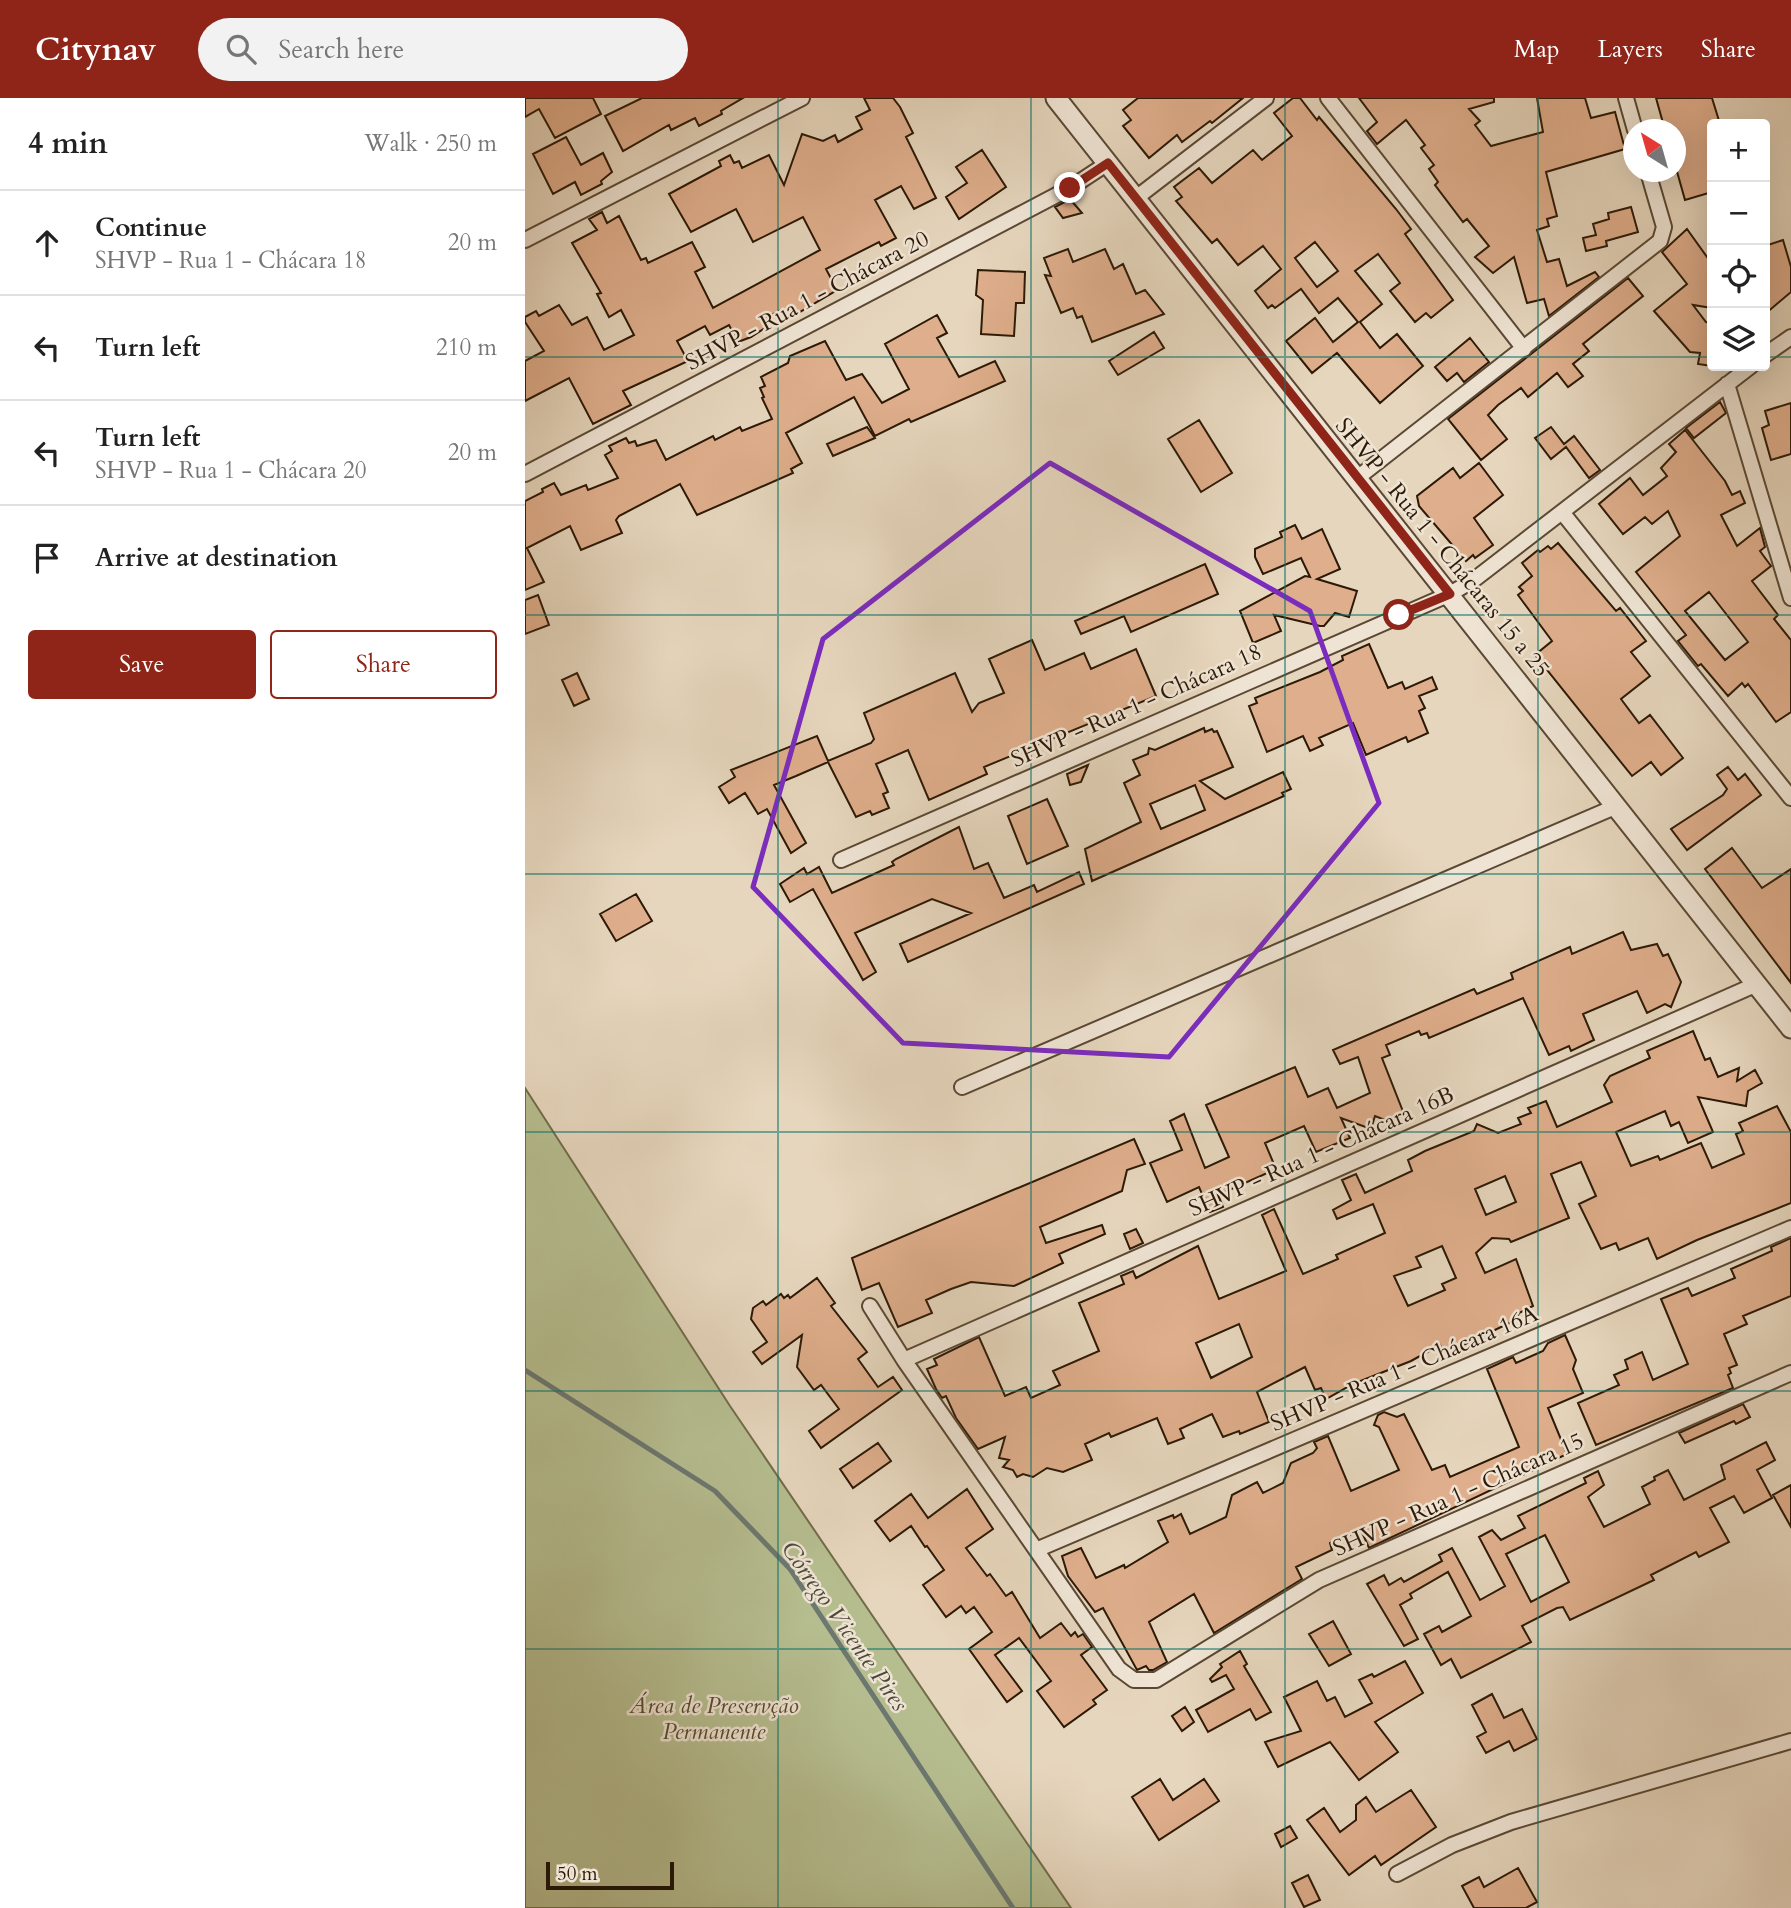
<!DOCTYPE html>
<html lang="en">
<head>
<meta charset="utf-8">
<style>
	:root { --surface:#fff; --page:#f2f2f2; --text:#222; --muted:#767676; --line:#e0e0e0; --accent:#8f2418 }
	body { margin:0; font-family:Cardo,serif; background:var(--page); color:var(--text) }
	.controls { position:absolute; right:21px; top:21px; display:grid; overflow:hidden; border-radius:7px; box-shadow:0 7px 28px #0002 }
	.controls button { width:63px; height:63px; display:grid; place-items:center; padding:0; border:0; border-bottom:2px solid var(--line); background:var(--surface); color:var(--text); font:35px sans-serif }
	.compass { position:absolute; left:1098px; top:21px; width:63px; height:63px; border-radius:50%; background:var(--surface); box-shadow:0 7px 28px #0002; rotate:323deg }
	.scale { position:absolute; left:21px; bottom:18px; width:128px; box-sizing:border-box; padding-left:7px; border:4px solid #2c1906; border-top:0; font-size:19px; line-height:24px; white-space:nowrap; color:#2c1906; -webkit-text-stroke:5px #efe4d4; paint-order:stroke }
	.stop { position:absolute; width:21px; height:21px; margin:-16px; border:5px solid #8f2418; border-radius:50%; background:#fff }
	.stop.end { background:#8f2418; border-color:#fff; box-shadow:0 2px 7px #0008 }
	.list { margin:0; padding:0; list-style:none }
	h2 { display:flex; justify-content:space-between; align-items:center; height:91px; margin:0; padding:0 28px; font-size:30px }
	h2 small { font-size:23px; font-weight:400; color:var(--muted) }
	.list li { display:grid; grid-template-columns:46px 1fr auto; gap:21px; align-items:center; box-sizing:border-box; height:105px; padding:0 28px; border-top:2px solid var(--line) }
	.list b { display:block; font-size:26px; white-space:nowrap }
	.list p { margin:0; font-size:23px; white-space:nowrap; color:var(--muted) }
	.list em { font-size:23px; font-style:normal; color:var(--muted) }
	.actions { display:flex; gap:14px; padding:21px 28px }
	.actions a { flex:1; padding:16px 0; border:2px solid var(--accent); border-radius:7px; text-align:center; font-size:24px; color:var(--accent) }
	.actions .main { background:var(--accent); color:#fff }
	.icon { flex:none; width:38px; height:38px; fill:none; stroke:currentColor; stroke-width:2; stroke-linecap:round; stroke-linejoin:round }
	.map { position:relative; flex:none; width:1266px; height:1810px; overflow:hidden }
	header { display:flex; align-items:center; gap:42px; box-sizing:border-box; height:98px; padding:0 35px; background:var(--accent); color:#fff }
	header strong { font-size:33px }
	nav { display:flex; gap:38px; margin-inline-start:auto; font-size:24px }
	.search { width:490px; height:63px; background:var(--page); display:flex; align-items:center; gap:18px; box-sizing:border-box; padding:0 24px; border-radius:38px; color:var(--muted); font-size:26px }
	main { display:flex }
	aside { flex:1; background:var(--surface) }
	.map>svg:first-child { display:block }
	.green { fill:#b6be90; stroke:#716c4b; stroke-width:2 }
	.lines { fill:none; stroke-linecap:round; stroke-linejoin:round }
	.stream { stroke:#6c7871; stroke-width:5 }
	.building { fill:#dfae8c; stroke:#2c1906; stroke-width:2; fill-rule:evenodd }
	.minor-casing { stroke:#5a4834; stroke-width:18 }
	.tertiary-casing { stroke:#5a4834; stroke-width:23 }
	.minor { stroke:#efe4d4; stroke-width:14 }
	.tertiary { stroke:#efe4d4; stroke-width:19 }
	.route { stroke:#8f2418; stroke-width:9 }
	.marked { fill:none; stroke:#7b2cbf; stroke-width:5; stroke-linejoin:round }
	.grid { fill:none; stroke:#0f766e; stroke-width:2; stroke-opacity:0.55 }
	.labels { text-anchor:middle; stroke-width:5; stroke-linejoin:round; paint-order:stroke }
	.street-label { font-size:23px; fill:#2c1906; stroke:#efe4d4 }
	.park-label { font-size:23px; font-style:italic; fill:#554b2f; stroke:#efe4d4 }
	.water-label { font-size:24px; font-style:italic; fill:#4c493b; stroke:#efe4d4 }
</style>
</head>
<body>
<header>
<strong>Citynav</strong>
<div class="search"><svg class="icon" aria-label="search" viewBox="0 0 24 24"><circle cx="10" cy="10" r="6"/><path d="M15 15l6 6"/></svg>Search here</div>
<nav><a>Map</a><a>Layers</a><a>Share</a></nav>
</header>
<main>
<aside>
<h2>4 min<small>Walk · 250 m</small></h2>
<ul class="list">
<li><svg class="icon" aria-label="ahead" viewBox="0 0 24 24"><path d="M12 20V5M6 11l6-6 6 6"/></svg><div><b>Continue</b><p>SHVP - Rua 1 - Chácara 18</p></div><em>20 m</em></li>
<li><svg class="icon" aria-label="left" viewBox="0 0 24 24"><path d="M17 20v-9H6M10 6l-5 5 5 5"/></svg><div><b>Turn left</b></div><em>210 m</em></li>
<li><svg class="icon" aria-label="left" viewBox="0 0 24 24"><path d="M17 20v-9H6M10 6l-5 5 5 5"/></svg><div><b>Turn left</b><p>SHVP - Rua 1 - Chácara 20</p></div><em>20 m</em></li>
<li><svg class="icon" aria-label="arrive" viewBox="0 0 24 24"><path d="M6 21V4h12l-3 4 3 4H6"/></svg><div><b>Arrive at destination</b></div></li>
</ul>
<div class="actions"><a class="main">Save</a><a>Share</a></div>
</aside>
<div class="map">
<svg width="1266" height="1810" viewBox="0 0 1266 1810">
	<rect width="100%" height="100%" fill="#e6d6bd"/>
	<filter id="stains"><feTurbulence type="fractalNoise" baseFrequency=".00286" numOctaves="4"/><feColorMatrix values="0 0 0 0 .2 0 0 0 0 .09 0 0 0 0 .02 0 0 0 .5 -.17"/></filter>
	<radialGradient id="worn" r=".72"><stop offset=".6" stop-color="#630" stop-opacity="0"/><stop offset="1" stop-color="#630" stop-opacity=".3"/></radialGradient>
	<!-- green -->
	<path class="green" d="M0,990l205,318 341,502h-546z"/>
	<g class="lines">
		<!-- stream -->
		<path class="stream" d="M0,1272l190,121 75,78 223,339"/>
	</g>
	<!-- building -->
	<path class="building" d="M0,0h68l8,16 -46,24 -16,-29 -14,8z
		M117,0h101l-22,13 1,3 -23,12 -4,-8 -24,12 -2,-5 -46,26 -18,-35z
		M339,0h29l7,9 13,26 -7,4 30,61 -22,11 -13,-23 -26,14 21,38 -15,8 -2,-4 -53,27 11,21 -44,26 -12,-6 -20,10 4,8 -14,9 -13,5 -9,-17 -19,10 -5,-9 -28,15 11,20 -65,30 8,14 -38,19 -24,-46 -44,23v-40l19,-10 -19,-29v-5l11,-6 3,5 20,-11 13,20 15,-8 17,33 30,-15 -13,-25 -12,7 -12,-23 4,-1 -29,-50 25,-13 -8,-11 13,-7 5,11 12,-7 22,44 5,-2 2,5 44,-21 13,25 -10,5 18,36 107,-58 -17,-33 -50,25 -17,-33 -45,23 -22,-38 52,-28 -2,-5 11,-6 4,8 5,-2 3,7 27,-13 15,30 18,-51 21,7 12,-6 3,7 24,-13 -6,-12 14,-7z
		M613,0h105l-31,25 -2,-2 -28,21 -5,-7 -28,23 -26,-32 8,-6 -8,-10z
		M768,0h7l17,22 2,-3 77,92 15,20 -6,5 48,66 -22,18 -5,-5 -11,9 -25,-31 10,-8 -22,-29 -23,17 27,33 -22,18 20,26 17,-14 26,32 -43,37 -43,-50 -25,20 -26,-32 29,-23 18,24 25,-20 -20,-24 -19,15 -18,-24 -26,19 -3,-3 -4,3 -13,-17 26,-22 -18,-23 -25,19 -21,-26 -5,4 -36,-42 6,-4 -8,-10 25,-19 13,15 41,-33 9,10 30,-24 -18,-23zM790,144l23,29 -21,16 -22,-29z
		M834,0h135v4l-25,7 11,12 -5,4 16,21 52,-14 -6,-34h48l6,20 24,-6 10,37 -79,23 11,44 -10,3 2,7 -12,4 10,32 12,-3 8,27 28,-14 4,5 -50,39 -5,-17 -17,4 -13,-46 -21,16 -18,-16 14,-11 -22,-27 -4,3 -28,-37 3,-3 -9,-13 5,-4 -13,-17 4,-3 -19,-25 -29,24 -10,-13 10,-9z
		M1131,0h56l8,26h-8v68l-27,8 -9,-32v-38h-11z
		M41,39l15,28 22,-12 9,19 -11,9 1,3 -21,11 -6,-13 -22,12 -20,-40z
		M457,52l24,37 -47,32 -13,-22 21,-14 -11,-16z
		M545,101l12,14 -19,5 -8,-11z
		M1106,109l7,25 -32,9 1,5 -21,5 -3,-13 13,-3 -3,-11 16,-5 -1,-6z
		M1162,131l25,35v44l-19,-3 13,17 6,1v43l-14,-2 2,-11 -10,-1 -36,-41 33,-27 -25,-32z
		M1258,142l8,27v25l-26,22v-68z
		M543,151l5,13 32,-13 9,20 9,-5 13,30 9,-4 19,24 -72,28 -10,-26 -5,2 -4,-10 -12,5 -16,-38 6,1 -7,-18z
		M453,172l47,2 -1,31h-8l-2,33 -33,-2 2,-34 -7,-5z
		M1103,180l15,18 -60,48 6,7 -16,13 10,12 -15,11 -11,-14 -29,24 -7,-9 -23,17 -10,10 19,24 -26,21 -33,-41z
		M412,217l10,18 -10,5 22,39 36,-16 10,20 -94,41 -2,-3 -34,17 -21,-39 -68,36 16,30 -11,6 2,4 -96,42 -17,-31 -61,32 -3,4 6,13 -41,17 -11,-24 -43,22 17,34 -19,8v-89l18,-9 -1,-3 12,-6 7,12 25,-10 2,5 30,-12 -13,-23 7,-4 -3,-5 17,-8 3,5 6,-2 2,5 19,-6 10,20 47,-24 2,4 25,-13 2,4 30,-12 -10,-21 2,-1 -4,-9 5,-2 -4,-9 27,-14 2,-7 35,-15 21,39 16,-6 20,29 27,-14 -24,-45z
		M629,234l10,16 -46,27 -9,-14z
		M945,240l19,24 -25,20 -7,-9 -10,8 -12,-14z
		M1195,304l6,11 -32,25 -8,-10z
		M1266,305v51l-20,6 -9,-32 7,-3 -4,-14z
		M674,322l33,53 -31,19 -33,-53z
		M342,329l8,11 -42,18 -6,-12z
		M1026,329l13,17 10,-8 26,34 -11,8 -23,-31 -15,12 -16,-21z
		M1160,332l40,51 7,14 8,-4 5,12 -24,12 16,31 23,-18 5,19 -5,4 11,15 -19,15 26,34 -4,4 17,21v72l-15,10 -28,-38 -3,3 -3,-4 -14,13 -27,-32 -3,2 -20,-25 8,-6 -50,-63 44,-36 -12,-25 -16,13 -7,-7 -22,17 -24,-30 31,-26 13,17 24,-19 -6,-8 15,-16 -7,-8zM1184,494l39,50 -23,18 -40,-49z
		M954,365l24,32 -29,23 19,27 -18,13 -2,-3 -7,6 -47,-55 -2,-10 36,-28 7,10z
		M770,427l7,14 20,-10 18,40 -23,10 40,12 -8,26 -14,-4 -11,13h-4l-46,-11 7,16 -28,12 -13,-32 65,-35 5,1 -9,-19 -38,16 -8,-17v-8l27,-12 -2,-5z
		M1033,445l58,68 4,-3 26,33 -15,11 19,24 -29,23 18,24 11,-8 33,43 -22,17 -10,-13 -19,14 -97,-121 17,-14 -34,-46 5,-4 -4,-4 13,-11 -10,-13 16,-13 2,2 8,-6 3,3z
		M680,466l13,30 -87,38 -7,-16 -43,18 -6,-13z
		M13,497l11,30 -24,9v-34z
		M507,542l13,30 39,-17 7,16 45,-20 20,47 -172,71 3,7 -58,26 -21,-50 -32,14 12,28 -5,2 6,14 -17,7 -2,-4 -14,6 -28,-55 -32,14 -22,9 32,58 -15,10 -24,-44 -9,5 -13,-21 -16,10 -10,-16 16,-10 -4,-7 86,-34 11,25 43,-18 3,-4 -10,-26 91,-40 17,39 7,-9 25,-10 -15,-34z
		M844,546l19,44 14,-6 3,7 27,-12 5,12 -18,7 6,12 -6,3 9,22 -20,9 -2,-5 -40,18 -13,-32 -34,15 4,7 -13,6 -7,-15 -36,16 -18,-46 8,-3 -2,-5 65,-26 23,-12 -1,-4z
		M52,575l12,26 -15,7 -12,-26z
		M679,630l1,4 7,-3 2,3 3,-1 16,36 -33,14 25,18 58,-27 8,17 -9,4 2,3 -192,85 -7,-32 56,-27 -17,-39 16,-8 -7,-15 15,-6 1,-6 6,2zM670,687l10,25 -44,19 -11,-25z
		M563,667l-7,17 -11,3 -3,-11z
		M1203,669l10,13 7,-6 16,21 -74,55 -16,-21 52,-34 4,-6 -10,-14z
		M522,701l21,47 -41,18 -19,-48z
		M434,729l15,42 14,-6 16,35 30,-13 3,7 42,-20 5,12 -176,78 -8,-18 71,-31 -39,-14 -77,34 21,39 -13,8 -50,-91 -23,13 -10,-18 24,-16 3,6 12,-7 13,26 62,-28 -2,-3 4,-3z
		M1207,750l30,40 29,-19v114l-86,-114z
		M111,796l16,27 -36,20 -16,-27z
		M1098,834l8,18 26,-6 6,12 5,-2 13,28 -10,25 -6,-3 -18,9 -10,-22 -54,23 11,26 -23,11 -2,-5 -20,9 -26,-57 -94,40 -2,-5 -6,2 -2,-4 -33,14 4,10 -8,3 22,56 -19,6 -10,-4 -4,13 -30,-11 9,20 -34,14 -12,-26 -39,17 11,26 -58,26 5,12 -13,5 -11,-25 -32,15 -17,-39 32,-13 -12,-29 14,-7 21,54 24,-11 -23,-52 89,-38 13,30 20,-9 9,20 33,-15 -12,-36 -18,7 -7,-14 141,-61 3,5 36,-15 -2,-6 59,-26 2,7z
		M1168,933l12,29 5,-2 8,19 21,-9 -2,13 18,-11 7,13 -14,8 -2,15 -48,-9 15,35 -25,11 -9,-21 -8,4 -6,-15 -49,21 15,34 27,-10 2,4 41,-17 11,25 32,-14 -8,-20 7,-3 -4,-8 38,-17 14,26v71l-94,37 -40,19 -9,-21 -29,12 -3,-7 -15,6 -22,-45 17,-8 -15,-34 -30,12 18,44 -58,24 -2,-3 -17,-1 -16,15 9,20 31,-14 17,47 -14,7 -3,7 -55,26 -17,7 -4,-8 -29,16 -58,23 -27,15 -5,-11 -6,2 -10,-23 -48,25 12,30 -29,12 -1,-3 -16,6 -11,-23 -32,15 4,9 -16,6 -11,-26 -46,19 -2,-4 -24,11 7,16 -29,12 -16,-4 -14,9 -10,-3 -6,3 -4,-7 -10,-3 6,-7 -10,-2 6,-21 -27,12 -22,-31 -10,-22 -4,2 -6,-9 -9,-20 10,-4 -3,-6 45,-22 26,59 21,-9 5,11 29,-13 -7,-14 46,-20 -20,-48 45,-19 -3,-8 12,-5 3,7 62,-32 21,53 67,-28 -24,-56 12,-6 29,65 35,-15 -2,-4 49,-22 -12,-29 -36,15 -4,-9 18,-10 -9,-20 14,-6 9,19 47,-22 -4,-11 17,-9 49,-20 3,-7 21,9 23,-9 -3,-6 13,-5 -3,-5 18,-7 11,26 55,-25 -8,-17 6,-9 40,-18 -3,-7zM980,1078l11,26 -30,13 -11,-26zM917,1148l14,32 -14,6 3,6 -37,16 -14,-30 27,-9 -5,-10zM714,1226l13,33 -41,21 -15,-35z
		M609,1041l11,25 -18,6 -5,21 -82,36 6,16 56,-18 3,9 -46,20 4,9 -49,23 -43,-4 -20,7 -25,11 6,13 -34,14 -19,-44 -17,7 -10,-32z
		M611,1131l7,14 -13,6 -6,-15z
		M1266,1140v58l-48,20 4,8 -23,10 13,31 -8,3 2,5 -3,2 5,13 -137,57 -18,-42 41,-18 -5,-10 14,-6 -3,-9 17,-8 11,28 35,-16 -27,-65 27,-11 4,8 43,-18 -4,-9 41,-18 -1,-4z
		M292,1180l18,25 -4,3 36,46 -9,7 20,28 15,-10 9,13 -81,58 -12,-17 30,-22 -18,-24 -7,5 -17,-23 5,-32 -40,29 -9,-12 14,-10 -16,-23 2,-11 10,-7 3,4 15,-11 3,4 4,-3 2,3z
		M1040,1237l11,25 -3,9 10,24 -35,15 19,46 -198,94 -8,-18 -31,13 2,7 -36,17 6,12 -88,54 -20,-39 -45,28 18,40 -14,8h-4l-3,-4 -9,4 -34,-62 -8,4 -27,-36 -6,-20 19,-8 15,30 28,-13 1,3 43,-26 -10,-21 15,-6 1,3 7,-4 9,20 36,-17 6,-22 25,-13 6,11 20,-10 8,-20 22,-10 4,-5 -3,-6 14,-6 23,55 48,-21 -20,-43 -5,-2 4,-10 6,-3 13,5 7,-3 28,56 13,-5 5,12 69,-30 -32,-78 26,-12 3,6 27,-12 5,-8z
		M1218,1306l7,13 -14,7 -2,-3 -49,22 -6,-10z
		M1241,1344l9,18 -18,10 15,28 -28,15 -10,-17 -24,12 19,34 -30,15 -3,-5 -45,23 3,5 -84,40 -7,-13 -6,1 -35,18 9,16 -70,36 -10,-19 -10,6 -17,-31 15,-8 3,6 29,-16 -23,-44 -38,22 2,4 -12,7 18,34 -14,7 -37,-62 17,-9 5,10 12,-7 3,4 38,-21 -3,-6 13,-7 28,52 25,-14 -26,-49 13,-7 9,10 24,-12 -7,-12 68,-33 -2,-5 14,-7 6,14 -16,12 16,30 46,-23 -8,-17 13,-7 -1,-3 14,-7 16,30 41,-21 -4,-14zM1020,1437l24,47 -38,20 -25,-48z
		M353,1345l13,18 -38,27 -13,-19z
		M1266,1387v42l-18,-32z
		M442,1391l26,40 -27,19 21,28 3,-2 16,22 6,-4 28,46 21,-15 10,13 4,-4 3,5 5,-3 9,13 -11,8 26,35 -14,10 3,4 -32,23 -27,-36 14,-10 -32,-43 -24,17 27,36 -15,11 -38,-53 23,-17 -18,-25 -8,6 -5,-7 -15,11 -23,-32 21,-15 -17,-24 -2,1 -14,-21 -21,15 -15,-20 36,-27 17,24z
		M808,1523l18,33 -22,12 -20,-32z
		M715,1553l7,13 -3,2 27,46 -15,8 -6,-11 -42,23 -12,-22 38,-21 -8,-14 -14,7 -2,-3 12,-12 -2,-3z
		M880,1563l18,32 -48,29 23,30 -39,28 -29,-38 -52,25 -13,-25 36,-11 -17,-34 33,-16 10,20 8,-4 10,20 27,-14 -13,-23 13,-6 2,3z
		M967,1596l12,24 18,-9 15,30 -23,12 -5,-10 -23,12 -9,-16 9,-5 -14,-27z
		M660,1609l9,15 -12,9 -10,-15z
		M635,1681l13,21 31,-21 15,22 -60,39 -27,-43z
		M886,1692l25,37 -55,38 -6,-9 -26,19 -42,-55 17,-12 16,24 16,-12v-15l10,-8 10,15z
		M765,1728l7,12 -16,9 -6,-13z
		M993,1770l19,34 -11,6h-52l-12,-22 17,-9 5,10z
		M783,1777l12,25 -16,7 -12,-24z"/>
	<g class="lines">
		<!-- minor casing -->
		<g class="minor-casing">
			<path id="minor" d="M803,0l196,251
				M1101,0l9,32
				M611,100l130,-100
				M0,142l277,-142
				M1240,257l26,-18
				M1202,286l64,214
				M0,376l545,-286 38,-25
				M831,381l304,-238 4,-14 -16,-55
				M1037,414l229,286
				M316,762l609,-266 25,-15 276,-213
				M437,989l655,-281
				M345,1208l34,54 215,309 15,11h22l163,-100 472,-207
				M379,1262l853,-376
				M511,1452l755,-322
				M872,1776l55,-29 59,-23 280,-81"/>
		</g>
		<!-- tertiary casing -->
		<g class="tertiary-casing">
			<path id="tertiary" d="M531,0l735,930"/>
		</g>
		<!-- minor -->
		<use href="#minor" class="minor"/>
		<!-- tertiary -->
		<use href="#tertiary" class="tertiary"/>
	</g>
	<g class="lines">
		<!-- route -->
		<path class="route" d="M545,90l38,-25 342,431 -51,21"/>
	</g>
	<!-- marked area -->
	<path class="marked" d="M525,365l260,148 69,192 -210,254 -266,-14 -150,-156 70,-248z"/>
	<!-- grid -->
	<path class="grid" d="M253,0v1810M506,0v1810M760,0v1810M1013,0v1810M0,259h1187M1240,259h26M0,517h1266M0,776h1266M0,1034h1266M0,1293h1266M0,1551h1266"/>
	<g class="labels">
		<!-- street labels -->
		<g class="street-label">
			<text transform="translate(282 202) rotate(-28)" y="8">SHVP - Rua 1 - Chácara 20</text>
			<text transform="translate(918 449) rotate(51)" y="8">SHVP - Rua 1 - Chácaras 15 a 25</text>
			<text transform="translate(611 607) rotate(-24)" y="8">SHVP - Rua 1 - Chácara 18</text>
			<text transform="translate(796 1053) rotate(-24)" y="8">SHVP - Rua 1 - Chácara 16B</text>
			<text transform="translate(879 1270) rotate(-23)" y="8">SHVP - Rua 1 - Chácara 16A</text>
			<text transform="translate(933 1396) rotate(-24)" y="8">SHVP - Rua 1 - Chácara 15</text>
		</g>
		<!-- park labels -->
		<g class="park-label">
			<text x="189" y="1615">Área de Preservção<tspan x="189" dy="26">Permanente</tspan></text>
		</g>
		<!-- water labels -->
		<g class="water-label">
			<text transform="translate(320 1528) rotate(55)" y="8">Córrego Vicente Pires</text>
		</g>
	</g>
	<rect width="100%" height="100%" filter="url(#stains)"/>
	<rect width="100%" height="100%" fill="url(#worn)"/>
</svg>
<div class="controls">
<button>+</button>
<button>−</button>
<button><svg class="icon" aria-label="locate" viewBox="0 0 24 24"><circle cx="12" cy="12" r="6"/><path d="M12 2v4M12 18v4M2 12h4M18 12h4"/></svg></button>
<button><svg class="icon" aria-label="layers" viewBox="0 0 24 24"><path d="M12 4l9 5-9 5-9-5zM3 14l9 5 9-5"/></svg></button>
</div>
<svg class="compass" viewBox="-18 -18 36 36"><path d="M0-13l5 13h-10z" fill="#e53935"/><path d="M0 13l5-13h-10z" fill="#767676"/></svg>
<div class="scale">50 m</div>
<div class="stop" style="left:874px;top:517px"></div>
<div class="stop end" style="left:545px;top:90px"></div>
</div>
</main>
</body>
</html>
